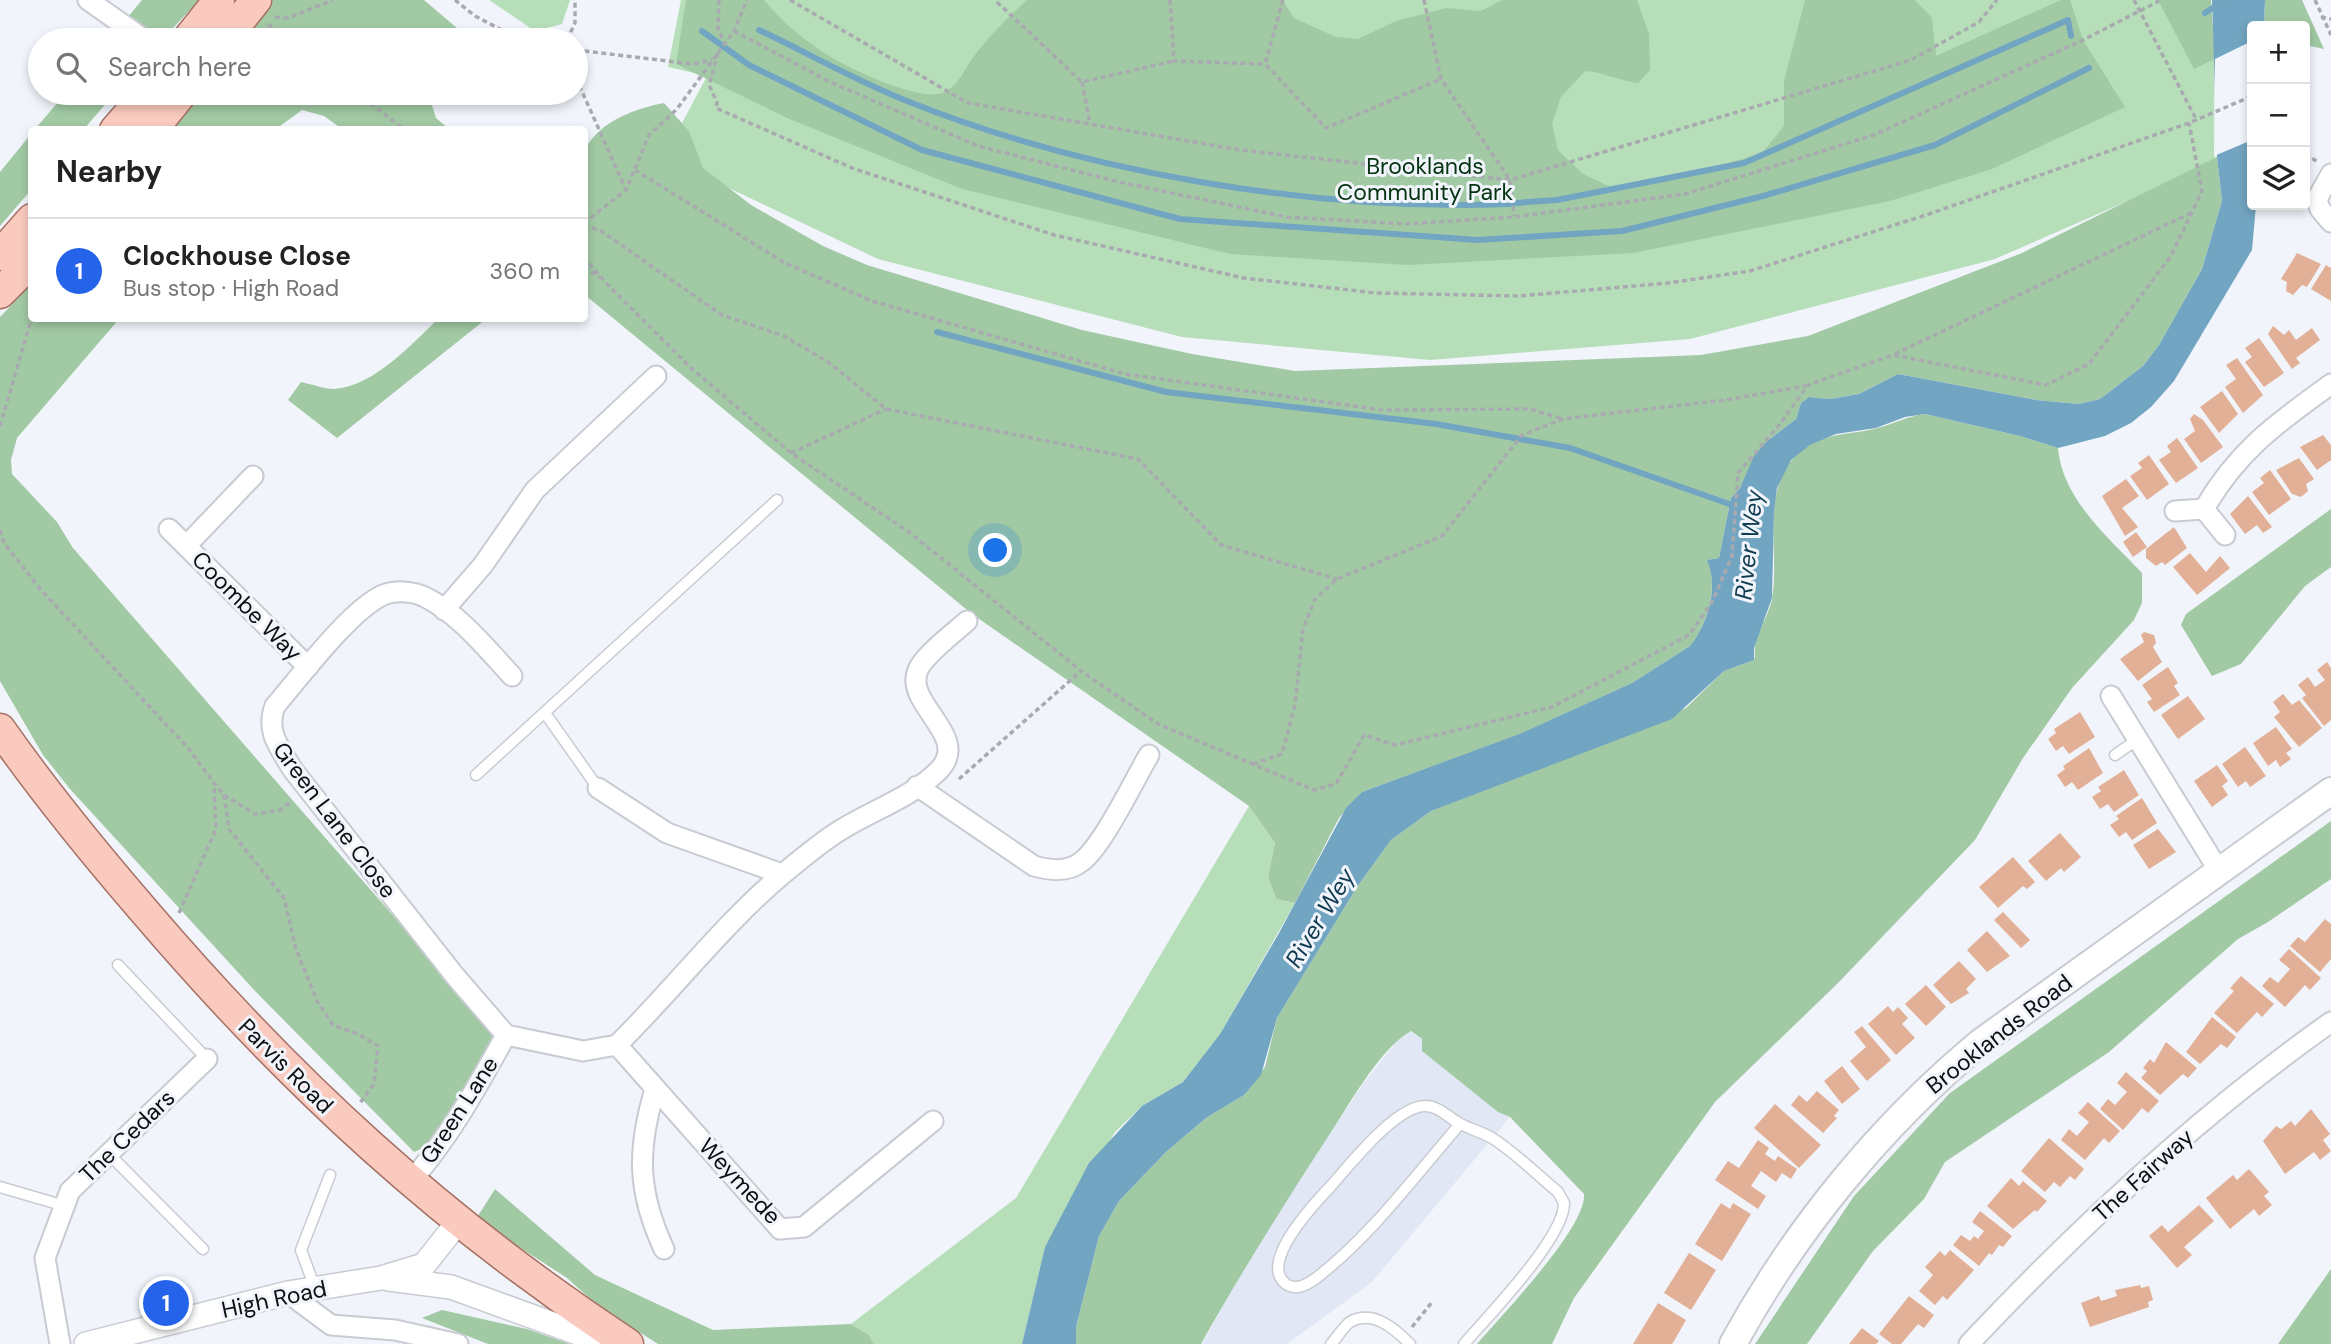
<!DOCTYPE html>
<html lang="en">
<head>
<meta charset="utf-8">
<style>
	:root { --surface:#fff; --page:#f2f2f2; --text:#222; --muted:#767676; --line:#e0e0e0; --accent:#2563eb }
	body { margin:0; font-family:"DM Sans",sans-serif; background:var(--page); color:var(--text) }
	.controls { position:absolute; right:21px; top:21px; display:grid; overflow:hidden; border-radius:7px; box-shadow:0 4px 10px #0003 }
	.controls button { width:63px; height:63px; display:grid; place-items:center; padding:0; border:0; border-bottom:2px solid var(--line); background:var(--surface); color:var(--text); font:35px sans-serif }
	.you { position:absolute; left:996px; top:551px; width:24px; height:24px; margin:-18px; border:5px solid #fff; border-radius:50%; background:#1a73e8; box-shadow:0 0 0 10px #1a73e833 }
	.badge { display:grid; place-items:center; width:46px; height:46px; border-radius:50%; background:var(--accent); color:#fff; font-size:23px; font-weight:700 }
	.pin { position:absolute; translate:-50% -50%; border:4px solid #fff; box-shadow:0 2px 7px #0006 }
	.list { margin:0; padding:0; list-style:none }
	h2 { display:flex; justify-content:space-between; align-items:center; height:91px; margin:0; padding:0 28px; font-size:30px }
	h2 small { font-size:23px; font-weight:400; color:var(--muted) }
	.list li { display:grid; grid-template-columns:46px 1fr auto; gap:21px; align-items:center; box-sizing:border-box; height:105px; padding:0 28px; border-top:2px solid var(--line) }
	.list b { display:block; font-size:26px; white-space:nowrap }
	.list p { margin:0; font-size:23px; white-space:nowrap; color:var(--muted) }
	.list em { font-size:23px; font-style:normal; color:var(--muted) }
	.icon { flex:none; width:38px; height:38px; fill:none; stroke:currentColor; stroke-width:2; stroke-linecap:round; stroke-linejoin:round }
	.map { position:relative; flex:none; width:2331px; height:1344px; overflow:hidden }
	.search { position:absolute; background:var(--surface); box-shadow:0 4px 10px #0003; left:28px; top:28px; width:560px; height:77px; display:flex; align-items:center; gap:18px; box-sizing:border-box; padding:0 24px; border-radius:38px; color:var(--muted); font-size:26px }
	.panel { position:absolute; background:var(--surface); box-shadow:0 4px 10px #0003; left:28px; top:126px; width:560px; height:196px; border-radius:7px }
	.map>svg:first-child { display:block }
	.built { fill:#e1e7f5 }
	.green { fill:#b6dfb9 }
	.forest { fill:#a1caa4 }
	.water { fill:#72a5c1 }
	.pier { fill:#f1f4fb }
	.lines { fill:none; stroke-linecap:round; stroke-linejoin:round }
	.stream { stroke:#72a5c1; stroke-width:6 }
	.building { fill:#e2b097 }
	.service-casing { stroke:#c8cbd1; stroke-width:13 }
	.minor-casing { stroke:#c8cbd1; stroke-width:23 }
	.tertiary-casing { stroke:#c8cbd1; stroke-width:26 }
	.secondary-casing { stroke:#c8cbd1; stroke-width:30 }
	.primary-casing { stroke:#a57164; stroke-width:33 }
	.path { stroke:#a8aaaf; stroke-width:3.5; stroke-dasharray:5 3.5; stroke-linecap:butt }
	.service { stroke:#fff; stroke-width:10 }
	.minor { stroke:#fff; stroke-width:19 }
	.tertiary { stroke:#fff; stroke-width:23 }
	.secondary { stroke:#fff; stroke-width:26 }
	.primary { stroke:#facabe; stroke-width:30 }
	.labels { text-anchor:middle; stroke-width:6; stroke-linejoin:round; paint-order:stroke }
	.park-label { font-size:23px; fill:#043310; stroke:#f1f4fb }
	.street-label { font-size:23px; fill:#0d0e10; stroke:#f1f4fb }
	.water-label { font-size:24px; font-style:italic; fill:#0f3b50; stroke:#f1f4fb }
</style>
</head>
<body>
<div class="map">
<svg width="2331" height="1344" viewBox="0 0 2331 1344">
	<rect width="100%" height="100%" fill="#f1f4fb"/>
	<!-- built -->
	<path class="built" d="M1410,1031l12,9v11l76,61 12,5 -138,165 -85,62h-85l53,-96 108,-164 38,-48z"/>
	<!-- green -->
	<path class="green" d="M489,0h81l-8,24 -27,7z
		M681,0h1497l36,57 1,106 -220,96 -305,80 -260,21 -248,-23 -304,-78 -214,-102 43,-81 -39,-9z
		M1249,806l26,37 -7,34 8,22 19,4 -75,131 -37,48 -41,24 -27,26 -70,115 -23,97h-148l-5,-9 -18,-11 165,-126z"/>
	<!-- forest -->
	<path class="forest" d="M142,0h57l-37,40h-53z
		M266,0h158l47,40h-237z
		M686,0h78c16,19 35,36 56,50 21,15 100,54 125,42 13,-6 19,-22 27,-33 16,-22 35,-41 55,-59h255l12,18 42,19 22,2 38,-18 50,-13 35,3 21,-11h135l12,34 1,36 -12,13c-19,-2 -34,-11 -53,-12l-24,26 -9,26 6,27 25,24 30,14 59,-8 90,-27 22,-27v-45l21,-81h110l17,18 4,38 125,-56h9l13,40 42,67 -133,62 -102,32 -257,52 -225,12 -178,-11 -268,-65 -175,-71 -111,-54z
		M2158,0h53l4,59 -21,10z
		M2265,0h37l22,49 -19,-4v-19h-41z
		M66,93h49l-31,36h-49z
		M193,93h238l-2,3 7,22 13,11h-107l-18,-13 -22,-6 -26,19 -113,1z
		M664,103l25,28 14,37 48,37 72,41 44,19 215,65 110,24 103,17 406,-16 107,-19 214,-83 195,-96 5,44 -20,68 -43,76 -16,21 -43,33 -21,5 -43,-4 -138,-26 -39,20 -29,5 -21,-2 -8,6 -5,16 -30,23 -26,46 -9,10 -12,60 -11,2c10,29 0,63 -18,86l-58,37 -109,50 -161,59 -23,26 -44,85 -19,-4 -8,-22 7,-34 -26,-37 -277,-192 -387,-319c0,-22 -5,-136 1,-147 14,-27 51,-40 78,-45z
		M31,134v56l-31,36v-54z
		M31,285l1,33 87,1 -102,119 -6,22 1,14 45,48 16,26 424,487 -64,109 -19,8 -158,-160 -186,-203 -27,-34 -43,-74v-364z
		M439,318l47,1 -149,119 -49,-38 13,-18c10,2 23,7 33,7 40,-3 77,-44 105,-71z
		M1925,414l95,22 38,12c4,51 51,90 84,125v30l-8,17 -62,68 -49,70 -48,82 -137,143 -123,119 -141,196 -22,46h-75c24,-28 110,-117 107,-150l-74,-77 -12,-5 -76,-61v-12l-11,-8c-29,16 -58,67 -76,95 -47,72 -92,143 -134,218h-125v-17l23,-91 20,-35 47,-49 40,-34 38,-23 21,-28 12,-49 80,-131 34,-47 40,-29 255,-103 38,-37 30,-11c2,-5 0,-10 1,-16 4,-15 14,-30 17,-45 9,-51 -17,-123 39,-155 21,-11 41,-10 63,-15 18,-4 33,-13 51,-15z
		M2331,509v58l-26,19 -64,78 -29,12 -31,-51 5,-11z
		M2331,821v58l-63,43 -30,17 -129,113 -164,110 -21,37 -51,52 -66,93h-52l99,-148 96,-103z
		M495,1189l100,86 118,55 138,-6 18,11 5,9h-216l-61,-39 -30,-27 -91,-59z
		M2331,1269v75h-53z
		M442,1310l85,19 43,15h-82l-66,-26z"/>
	<!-- water -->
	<path class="water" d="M2212,0h53l-1,26h-12v179h4l-4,45 -78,131 -23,26 -20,16 -26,13 -47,12 -38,-12 -95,-22 -20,3 -29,11 -40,6 -26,11 -19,15 -14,28 -3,24 -2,86 -18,50v12l-30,11 -52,48 -241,92 -40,29 -34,47 -80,131 -16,57 -17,20 -38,23 -40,34 -47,49 -20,35 -23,91v17h-54l23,-97 44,-84 53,-57 41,-24 37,-48 59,-101 67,-125 16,-16 160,-59 110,-50 58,-37c18,-23 29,-58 17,-86l12,-2 12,-60 9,-10 14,-32 12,-14 30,-23 5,-16 8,-6 21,2 29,-5 39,-20 138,26 43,4 21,-5 43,-33 16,-21 43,-76 20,-68 -5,-44z"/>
	<!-- pier -->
	<path class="pier" d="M2252,41v99l-38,16 1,-97z"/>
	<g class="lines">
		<!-- stream -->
		<path class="stream" d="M2205,13l20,-13
			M759,30c49,23 97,51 148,71 179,72 410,111 603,103
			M702,31l47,34 173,85 258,69 298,21 144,-9 141,-35 172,-51 154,-77
			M1515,203l42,-3 187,-37 324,-143 3,16
			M937,332l229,60 270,32 134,24 165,58"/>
	</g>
	<!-- building -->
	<path class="building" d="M2297,253l24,11 -14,23 -5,-2 -9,10 -7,-4 1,-9 -6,-3z
		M2326,265l5,3v33l-20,-12z
		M2273,326l11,9 5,-5 7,10 16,-12 8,12 -24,18 4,5 -8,6 -24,-35z
		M2259,338l25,35 -20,14 -19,-25 7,-5 -7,-9z
		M2237,358l26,37 -20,18 -18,-26 11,-8 -10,-14z
		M2222,391l16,23 -19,19 -19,-26z
		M2194,414l9,6 20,27 -22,16 -17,-24 11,-8 -5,-12z
		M2323,435l8,10v15l-14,10 -17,-23z
		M2177,438l21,30 -22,15 -17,-23 12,-8 -4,-6z
		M2149,455l20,29 -22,16 -17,-24 12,-8 -4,-5z
		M2299,458l15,21 -8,5 2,7 -7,6 -9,-3 -16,-24z
		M2270,470l21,29 -22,16 -17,-23 12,-9 -4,-5z
		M2126,479l13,17 -17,12 16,19 -13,9 -23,-40z
		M2248,496l24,31 -9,6 -6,-8 -12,9 -15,-20z
		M2174,527l13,21 -22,17 -3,-3 -6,4 -10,-8v-9z
		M2136,532l11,15 -14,10 -10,-15z
		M2190,553l16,19 14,-16 10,12 -33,27 -24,-28z
		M2144,632l10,3 2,8 -3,4 9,15 -24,19 -18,-22 24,-17 -3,-7z
		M2327,662l4,6v52l-7,6 -22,-28 4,-3 -8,-10 10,-8 7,10 10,-7 -8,-10z
		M2168,667l10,16 -4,3 6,9 -26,17 -7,-10 5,-3 -10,-14z
		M2283,694l9,11 7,-5 23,28 -23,19 -25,-30 6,-5 -7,-10z
		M2188,696l17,23 -27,20 -17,-24z
		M2080,712l15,25 -26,17 -6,-8 -7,5 -8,-12 8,-6 -2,-4z
		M2276,727l16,22 -6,4 5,6 -11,8 -4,-7 -8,6 -15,-23z
		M2245,747l21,29 -16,11 -4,-6 -8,6 -16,-23z
		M2089,748l14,25 -25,17 -6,-8 -7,5 -8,-12 8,-6 -2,-3z
		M2217,765l11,16 -6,5 6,9 -16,12 -18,-26z
		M2124,770l15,25 -25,17 -6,-8 -8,5 -8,-12 9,-6 -3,-4z
		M2142,798l15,25 -25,17 -6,-8 -7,5 -9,-12 9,-6 -3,-3z
		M2158,829l18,23 -27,17 -16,-24z
		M2060,833l21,24 -17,15 -3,-4 -15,13 -18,-20z
		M2013,857l22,25 -8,7 -4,-3 -25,22 -19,-21z
		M2003,912l27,28 -9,8 -27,-28z
		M2325,919l6,5v35l-11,13 -30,-26 8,-9 7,5z
		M1987,931l23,25 -23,16 -20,-22z
		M2289,949l32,29 -11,12 -5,-5 -20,22 -23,-21 8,-9 8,6 12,-14 -11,-9z
		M1959,961l17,18 -10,10 3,4 -18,11 -18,-19z
		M2241,976l33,28 -12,13 -5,-5 -20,21 -23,-20 20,-22 -4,-3z
		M1926,985l20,22 -20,19 -21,-22z
		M1888,1006l5,6 5,-5 10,11 -6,6 13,14 -19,17 -28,-31z
		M2212,1017l24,20 -9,11 -6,-4 -21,20 -14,-12z
		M1862,1026l29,34 -24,21 -17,-20 16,-14 -12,-15z
		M2166,1042l31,26 -9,10 -5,-4 -23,21 -19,-17 6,-7 -4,-3 7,-9 4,4z
		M1842,1066l18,23 -18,15 -18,-23z
		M2126,1072l33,29 -11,12 -6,-5 -19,22 -23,-21 8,-10 7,6 12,-13 -10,-9z
		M1817,1091l22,19 -5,6 3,2 -14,15 -32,-28 8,-10 8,7z
		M2088,1102l32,29 -11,12 -5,-5 -19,22 -24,-20 8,-11 8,7 12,-14 -11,-9z
		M1775,1104l46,41 -22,23 -45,-40z
		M2311,1109l19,25 -7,6 8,11 -11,9 -6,-8 -29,22 -22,-33 13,-15 5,3 10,-8 4,5z
		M2049,1138l35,31 -9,11 -5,-4 -10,11 -6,-5 -9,10 -24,-21z
		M1758,1140l11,8 -4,6 10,7 3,-5 19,13 -6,10 -9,-6 -6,9 -15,-11 -10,15 15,10 -8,13 -43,-29 13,-19 11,7z
		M2249,1169l20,23 -5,4 8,9 -13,11 -5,-7 -24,20 -24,-31 27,-23 4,5z
		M2011,1178l8,8 4,-5 24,20 -10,11 -2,-2 -22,19 -26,-23z
		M1721,1203l9,6 3,-6 18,11 -29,47 -27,-17z
		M2199,1205l15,16 -30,26 8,8 -15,13 -28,-32 13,-11 6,7z
		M1980,1211l32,25 -9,11 -4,-2 -7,10 -3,-2 -10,13 -26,-21 8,-10 9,6 4,-5 4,3 6,-8 -12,-9z
		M1950,1250l24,20 -27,30 -4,-4 -8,9 -16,-14 14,-16 -8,-8 15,-16 5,5z
		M1689,1253l27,17 -25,40 -27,-17z
		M2140,1285l1,3 8,-2 4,14 -5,2 1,5 -59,20 -9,-24 18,-7 2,5 16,-5 -2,-6z
		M1909,1296l25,19 -10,13 -6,-4 -17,20h-9l-13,-10z
		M1658,1303l28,17 -12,21 -2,3h-39z
		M1862,1328l17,13 -3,3h-27z"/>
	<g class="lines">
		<!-- service casing -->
		<g class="service-casing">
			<path id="service" d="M545,713l53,75
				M2115,755l23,-16
				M476,775l301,-275
				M118,965l89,94
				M1460,1124c-45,52 -90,113 -145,155 -9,6 -19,12 -29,5 -28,-21 28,-80 44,-97 19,-21 66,-82 96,-81 12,0 22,11 33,17 10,6 23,9 33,15 24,15 45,37 66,54l6,11c1,34 -76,113 -100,141
				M109,1154l94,95
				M0,1187l65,19
				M315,1288l-14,-38 29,-75
				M1331,1344c6,-6 12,-17 19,-22 23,-13 45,7 60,22"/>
		</g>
		<!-- minor casing -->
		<g class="minor-casing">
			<path id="minor" d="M88,0l57,40
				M2331,174l-14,25 3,10 11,13
				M2204,509l21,26
				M2175,511l29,-2c34,-59 73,-86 127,-125
				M169,529l139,138
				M186,546l67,-70
				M444,610l39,-45 52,-75 121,-114
				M2111,696l108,175
				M917,786l117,80c15,4 33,7 47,-4 22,-16 53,-82 68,-107
				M598,788l69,45 115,41
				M506,1035l-51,-59 -162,-206c-13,-22 -28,-38 -18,-64 25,-29 75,-96 108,-111 12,-5 30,-4 42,2 34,17 62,52 87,79
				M506,1035l77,16 34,-6c57,-56 106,-121 167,-172 17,-14 36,-30 55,-42 31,-20 74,-34 100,-61 33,-34 -36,-66 -21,-100 6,-15 36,-37 49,-49
				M617,1045l163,184 24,-2 129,-106
				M655,1089c-18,61 -18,102 9,160
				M410,1182c40,-45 67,-95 96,-147
				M288,1293l43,32 64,5 63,14
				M60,1344l-15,-86 25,-67 137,-132
				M1969,1344c110,-117 230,-229 362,-322"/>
		</g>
		<!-- tertiary casing -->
		<g class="tertiary-casing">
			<path id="tertiary" d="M389,1279l62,8 135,49 38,5
				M86,1344l202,-51 93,-15 43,-13 34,-43"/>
		</g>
		<!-- secondary casing -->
		<g class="secondary-casing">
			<path id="secondary" d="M1733,1344c62,-114 148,-219 248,-302l350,-251"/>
		</g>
		<!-- primary casing -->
		<g class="primary-casing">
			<path id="primary" d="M187,40l32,-40
				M224,40l32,-40
				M115,130l32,-37
				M152,130l30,-37
				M0,255l32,-36
				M0,293l32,-32
				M0,729c45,64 94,124 145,183 146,171 295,308 483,432"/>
		</g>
		<!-- path -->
		<path class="path" d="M455,0l20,16 46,24
			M719,0l-1,29 6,13
			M790,0l178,103 272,47 270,30 401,-120 68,-38 18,-22
			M1170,0l4,61 91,3
			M1283,0l-18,64 61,64 115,-49
			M1424,0l17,79 69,101 4,36
			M2134,0l62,119
			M2315,0l16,35
			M997,2l85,80 92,-21
			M275,17l13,1 45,-18
			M2321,17l10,2
			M268,24l21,16
			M734,31l94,50 150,65 141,36 168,35 117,7 110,-7 171,-23 189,-59 209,-95 76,-39
			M567,40l8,-17v-23
			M576,50l117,14 19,-4
			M718,53l-9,32 8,17 -1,6 136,60 202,67 190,43 132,15 143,3 149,-13 82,-12 179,-57 260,-91 63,-27
			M576,78l50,112
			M1082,82l8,42
			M357,93l48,37
			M2305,154l13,8
			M635,170l150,93 87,38 253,73 257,36 148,-1 33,10
			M584,223l42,-33 23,-55 28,-26 41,-56 16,-22 13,-31
			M584,225l17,6 121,84 62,21 44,26 58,47 252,50 83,86 116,34
			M584,257l22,26 85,85 100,85 118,79 172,139 77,53 156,66 22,-6 28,-49 31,10 157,-38 137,-72 23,-33 20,-46 6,-83 42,-49 28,-39 85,-30 153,30 43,-21 82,-108 31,-65 -13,-68
			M584,267l16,11
			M1895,354l296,-141
			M0,426l32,-109
			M791,453l95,-44
			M0,530l4,13 37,47 147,158 26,35 10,12 31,19 25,-4 12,-9
			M1253,764l29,-10 13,-49 8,-76 12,-30 22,-20 105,-43 80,-101 41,-16 162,-19 81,-14
			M959,779l122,-108
			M224,795l5,34 55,69 12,51 21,52 16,24 25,9 20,12 -4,38 -14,19
			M179,913l37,-84 -2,-44
			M1412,1327l21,-26"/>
		<!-- service -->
		<use href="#service" class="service"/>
		<!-- minor -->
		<use href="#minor" class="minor"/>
		<!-- tertiary -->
		<use href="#tertiary" class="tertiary"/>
		<!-- secondary -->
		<use href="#secondary" class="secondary"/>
		<!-- primary -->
		<use href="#primary" class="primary"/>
	</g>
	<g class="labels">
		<!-- park labels -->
		<g class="park-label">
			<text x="1425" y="174">Brooklands<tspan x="1425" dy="26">Community Park</tspan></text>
		</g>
		<!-- street labels -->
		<g class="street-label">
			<text transform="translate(247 606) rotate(45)" y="8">Coombe Way</text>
			<text transform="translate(335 820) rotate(53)" y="8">Green Lane Close</text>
			<text transform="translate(1999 1034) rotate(-38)" y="8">Brooklands Road</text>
			<text transform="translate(286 1066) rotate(45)" y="8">Parvis Road</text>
			<text transform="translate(459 1110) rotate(-57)" y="8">Green Lane</text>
			<text transform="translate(127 1136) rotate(-44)" y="8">The Cedars</text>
			<text transform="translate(2143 1175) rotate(-42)" y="8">The Fairway</text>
			<text transform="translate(740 1181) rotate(47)" y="8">Weymede</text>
			<text transform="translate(274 1299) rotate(-12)" y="8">High Road</text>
		</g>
		<!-- water labels -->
		<g class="water-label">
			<text transform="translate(1749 545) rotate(-84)" y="8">River Wey</text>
			<text transform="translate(1320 918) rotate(-59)" y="8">River Wey</text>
		</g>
	</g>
</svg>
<div class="controls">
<button>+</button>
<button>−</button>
<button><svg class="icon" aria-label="layers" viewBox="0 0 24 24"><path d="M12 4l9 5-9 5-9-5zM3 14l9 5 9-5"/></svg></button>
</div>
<div class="you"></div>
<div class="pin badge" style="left:166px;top:1303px">1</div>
<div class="search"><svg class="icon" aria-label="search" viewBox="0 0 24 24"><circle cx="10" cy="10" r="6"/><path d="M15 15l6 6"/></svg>Search here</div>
<section class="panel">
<h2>Nearby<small></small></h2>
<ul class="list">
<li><span class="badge">1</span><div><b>Clockhouse Close</b><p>Bus stop · High Road</p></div><em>360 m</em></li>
</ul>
</section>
</div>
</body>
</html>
